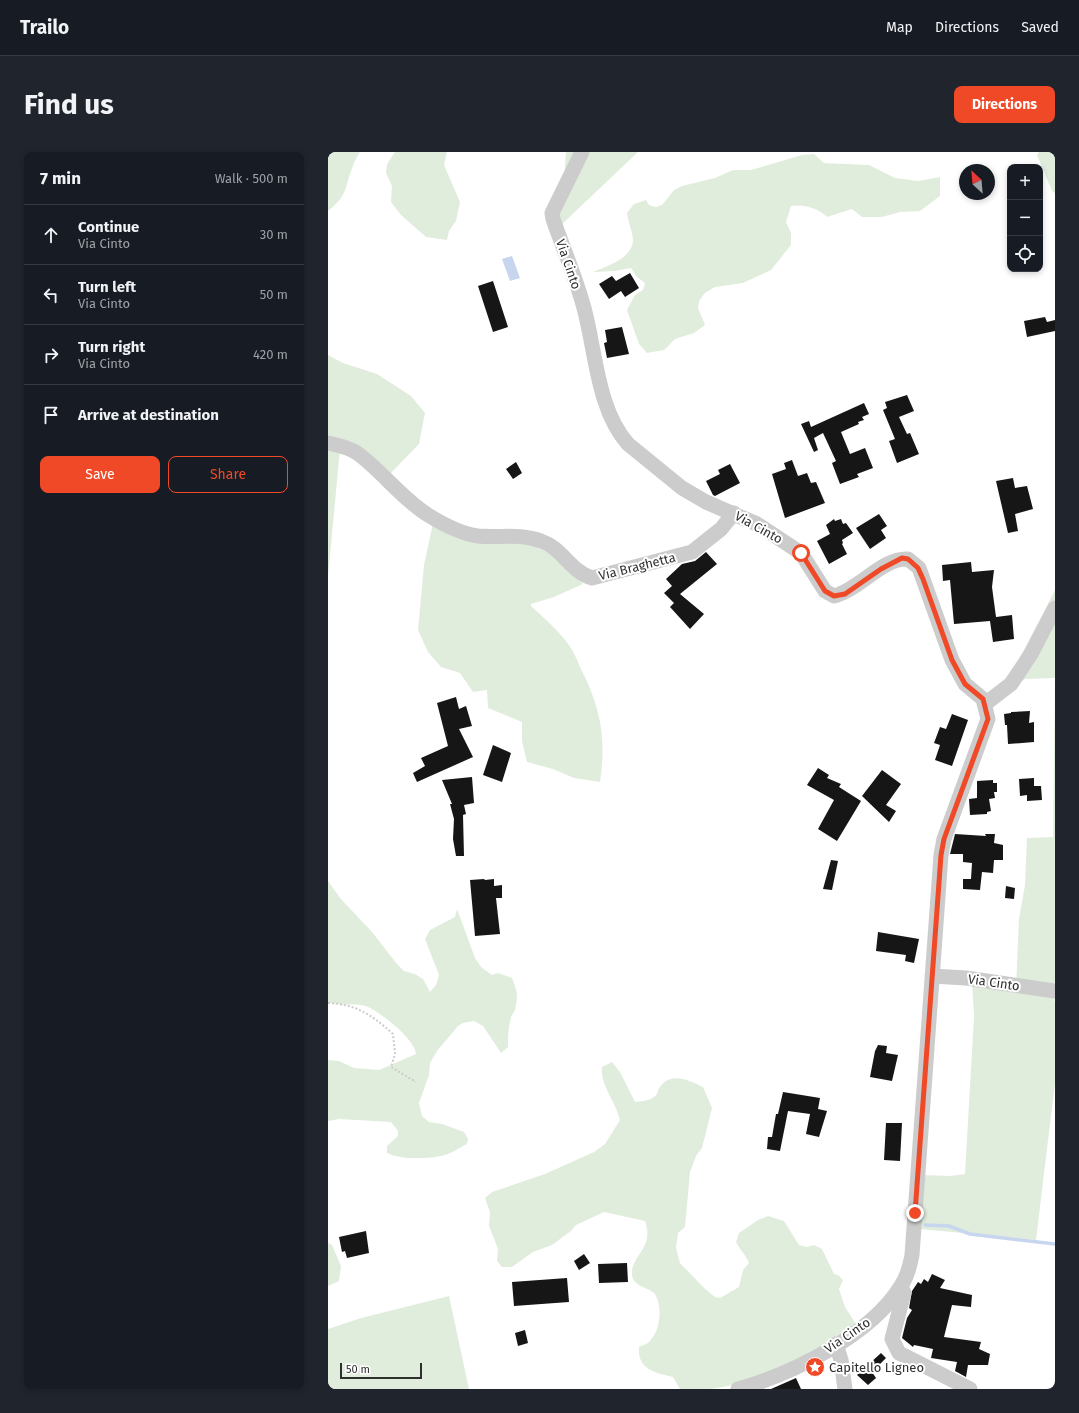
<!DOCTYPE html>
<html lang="en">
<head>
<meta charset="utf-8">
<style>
	:root { --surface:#171b24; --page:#20242c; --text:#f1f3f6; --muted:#9ea1a6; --line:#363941; --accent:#f04927 }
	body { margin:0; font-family:"Fira Sans",sans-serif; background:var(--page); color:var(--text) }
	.controls { position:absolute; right:12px; top:12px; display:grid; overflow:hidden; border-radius:8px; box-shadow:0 2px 6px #0003 }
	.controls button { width:36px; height:36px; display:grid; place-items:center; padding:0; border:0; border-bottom:1px solid var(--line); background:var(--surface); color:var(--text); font:20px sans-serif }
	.compass { position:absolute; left:631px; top:12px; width:36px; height:36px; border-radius:50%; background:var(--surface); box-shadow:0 2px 6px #0003; rotate:334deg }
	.scale { position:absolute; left:12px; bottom:10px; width:82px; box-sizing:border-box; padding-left:4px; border:2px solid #2f2f2f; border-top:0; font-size:11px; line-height:14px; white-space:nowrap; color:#2f2f2f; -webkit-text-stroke:3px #fff; paint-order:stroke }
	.stop { position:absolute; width:12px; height:12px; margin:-9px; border:3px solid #f04927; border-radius:50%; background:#fff }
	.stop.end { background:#f04927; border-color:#fff; box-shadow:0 1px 4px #0008 }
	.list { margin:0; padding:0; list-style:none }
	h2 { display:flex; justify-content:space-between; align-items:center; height:52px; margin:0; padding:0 16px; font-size:17px }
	h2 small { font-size:13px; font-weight:400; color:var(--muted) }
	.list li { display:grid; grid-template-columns:26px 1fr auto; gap:12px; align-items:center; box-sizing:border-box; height:60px; padding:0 16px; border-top:1px solid var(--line) }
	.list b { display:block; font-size:15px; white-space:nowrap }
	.list p { margin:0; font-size:13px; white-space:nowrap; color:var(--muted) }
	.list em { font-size:13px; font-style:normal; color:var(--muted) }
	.actions { display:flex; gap:8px; padding:12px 16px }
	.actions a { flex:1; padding:9px 0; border:1px solid var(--accent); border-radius:8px; text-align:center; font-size:14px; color:var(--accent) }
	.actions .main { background:var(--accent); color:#fff }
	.icon { flex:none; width:22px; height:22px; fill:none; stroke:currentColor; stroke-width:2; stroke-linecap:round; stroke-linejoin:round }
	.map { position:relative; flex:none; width:727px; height:1237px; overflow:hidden; border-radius:8px }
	header { display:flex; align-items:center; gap:24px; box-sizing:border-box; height:56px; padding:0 20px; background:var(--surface); border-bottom:1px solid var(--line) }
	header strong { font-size:19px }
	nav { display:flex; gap:22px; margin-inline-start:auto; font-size:14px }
	.intro { display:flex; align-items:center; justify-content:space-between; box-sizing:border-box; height:96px; padding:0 24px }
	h1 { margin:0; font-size:28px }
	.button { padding:10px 18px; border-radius:8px; background:var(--accent); color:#fff; font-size:14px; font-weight:700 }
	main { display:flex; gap:24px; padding:0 24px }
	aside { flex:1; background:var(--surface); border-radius:8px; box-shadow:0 2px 6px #0003 }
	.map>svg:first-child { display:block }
	.green { fill:#e1eddc }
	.water { fill:#c7d6ee }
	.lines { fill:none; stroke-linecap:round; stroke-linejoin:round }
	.stream { stroke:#c7d6ee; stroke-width:3.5 }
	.building { fill:#161616 }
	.path { stroke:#ccc; stroke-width:2; stroke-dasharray:2 2; stroke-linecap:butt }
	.minor { stroke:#ccc; stroke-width:15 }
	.route { stroke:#f04927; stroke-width:5 }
	.labels { text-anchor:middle; stroke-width:4; stroke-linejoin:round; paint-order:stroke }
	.street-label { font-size:13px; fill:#2f2f2f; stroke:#fff }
	.poi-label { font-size:13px; fill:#2f2f2f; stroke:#fff; text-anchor:start }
</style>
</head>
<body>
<header>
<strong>Trailo</strong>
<nav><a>Map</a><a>Directions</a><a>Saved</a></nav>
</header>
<div class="intro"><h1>Find us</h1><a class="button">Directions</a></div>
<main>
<aside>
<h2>7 min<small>Walk · 500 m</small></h2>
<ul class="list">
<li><svg class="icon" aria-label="ahead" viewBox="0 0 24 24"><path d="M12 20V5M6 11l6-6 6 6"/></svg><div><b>Continue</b><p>Via Cinto</p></div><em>30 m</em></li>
<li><svg class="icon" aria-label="left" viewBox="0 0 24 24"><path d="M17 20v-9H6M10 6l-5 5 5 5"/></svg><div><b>Turn left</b><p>Via Cinto</p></div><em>50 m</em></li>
<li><svg class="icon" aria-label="right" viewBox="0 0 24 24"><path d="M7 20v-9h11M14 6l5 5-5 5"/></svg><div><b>Turn right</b><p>Via Cinto</p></div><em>420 m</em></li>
<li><svg class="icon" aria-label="arrive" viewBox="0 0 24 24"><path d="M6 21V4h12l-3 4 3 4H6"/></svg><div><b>Arrive at destination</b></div></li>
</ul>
<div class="actions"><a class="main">Save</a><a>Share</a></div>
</aside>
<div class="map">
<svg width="727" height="1237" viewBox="0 0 727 1237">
	<rect width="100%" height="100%" fill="#fff"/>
	<!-- green -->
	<path class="green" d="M0,0h32c-2,4 -6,9 -7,14 -9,22 -4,28 -25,45z
		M67,0h52l-3,13 16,37 -4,19 -7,10 -2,9 -21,-3 -25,-22 -10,-13 1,-16 -6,-13 1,-9z
		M238,0h72l-80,76 -5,-16 10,-19z
		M711,0h16v41l-3,-2 -15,-36z
		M486,2l10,9 45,2 26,13 23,3 22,-4v19l-20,15 -20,1 -18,5h-20l-10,-8 -25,8c-9,-9 -24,-13 -36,-11l-5,16 5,11v12l-20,25 -28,13 -28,4 -10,6 -6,8 -1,7 7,17 -11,8 -19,6 -11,11 -17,3 -8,-9 -12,-34 8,-15 8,-5 2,-7 -8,-6 -6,-9 -16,3 -22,1c14,-6 38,-13 40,-31 0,-9 -5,-19 -6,-28l7,-9 12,-4 3,5 7,2 6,-2 12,-15 8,-4 33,-8 18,-8h18l51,-15z
		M0,203l15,8 34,11 34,22 14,17 -6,31 -31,32 -60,-37z
		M0,294l12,3 -12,128z
		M105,371l89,18 32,14 29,29 -29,13 -23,7v2c13,12 27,24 38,39 5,7 8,15 11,22 20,39 27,71 20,115l-26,-4 -21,-9 -26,-7 -5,-21v-19l-34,-14 -1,-18 -14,2 -13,-19 -19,-6 -13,-15 -10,-22 6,-65z
		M727,438v391l-2,14 2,8v80l-19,157 -116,-11 2,-54 28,1 15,-2 9,-158 -2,-34 44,6 3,-69 6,-34 2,-47 26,-1 2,-159 -30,1 -37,24 30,-42z
		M0,729l12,17 32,34 25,32 7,7 11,3 8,5 7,13 6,-7 3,-10 -14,-36 5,-9 25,-13 2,-8 18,49 6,9 11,8 6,-2 14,5c6,15 6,19 3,32 -1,3 -4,5 -4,8 -3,10 -3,19 -3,29l-7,6 -18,-27 -9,-5 -11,2 -5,3 -21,25 -7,12 -1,12 -10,28 3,13 7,6 13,2 22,8 4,7 -1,5c-8,4 -18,11 -26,12 -17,3 -39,4 -54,-3v-7l11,-10v-5l-7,-9 -52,-3 -11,2v-61l11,1 15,7 25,2 37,-16c-1,-15 -35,-41 -48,-47 -12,-5 -27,0 -40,-5z
		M284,910l8,10 15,30c7,-1 16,-1 21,-7 2,-2 2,-6 4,-8 11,-16 30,-6 43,0l9,21 -10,40 -6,8 -6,16 -5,55 -7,6 -2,15 4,15 25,26 10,8 5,1 19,-11 4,-17 6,-7c-2,-6 -9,-13 -13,-21l3,-9 19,-13 10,-4 16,5 15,24 8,2 7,-2 8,4 12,25 4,1 5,5 -4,9 6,18 11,17c-43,29 -92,58 -145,65 -10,0 -21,0 -31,0l-7,-12c-18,-4 -36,-8 -34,-30 3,-2 9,-3 11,-6 10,-11 13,-33 5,-47 -6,-7 -22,-7 -23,-19 -2,-19 23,-27 13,-54l-41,-9 -28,13 -5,6 -19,14 -19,7 -21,15h-10l-5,-6 1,-12 -9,-23 1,-14 -5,-14 7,-6 53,-18 49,-22 11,-8 15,-24c-4,-18 -20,-35 -18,-53z
		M0,1091l4,2 9,21 -2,15 -11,5z
		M121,1144l20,93h-141v-60l33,-11z"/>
	<!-- water -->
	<path class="water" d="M184,104l8,22 -10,3 -8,-22z"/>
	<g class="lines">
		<!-- stream -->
		<path class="stream" d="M597,1073l24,1 21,8 85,10"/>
	</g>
	<!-- building -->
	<path class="building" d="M302,121l9,15 -14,9 -4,-6 -12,8 -10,-15 13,-8 4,5z
		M165,129l15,46 -15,5 -15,-46z
		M717,165l2,5 8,-2v11l-28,6 -3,-16z
		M294,175l7,27 -22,4 -3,-15 3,-1 -2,-12z
		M579,243l7,16 -15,6 8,17 3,-1 9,21 -22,9 -8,-22 6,-2 -12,-29 4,-2 -2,-6z
		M536,251l5,11 -7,3 2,3 -6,2 1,2 -18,8 9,22 15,-6 8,20 -16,6 2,3 -19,7 -8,-21 4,-2 -13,-28 -9,5 4,12 -4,2 -13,-28 8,-3 2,6z
		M464,308l6,16 9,-3 4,10 5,-1 9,21 -40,15 -13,-44 14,-5 -2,-6z
		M188,310l6,11 -9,6 -7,-10z
		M402,312l10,19 -25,13 -2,-1 -7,-14 14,-7 -2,-4z
		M685,326l2,10 12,-2 6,23 -18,5 3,17 -10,2 -12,-52z
		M551,362l8,12 -6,4 5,8 -16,11 -14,-21z
		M506,367l1,2 6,-2 2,5 3,-1 7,10 -11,7 1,3 -1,1 5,10 -18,10 -12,-23 13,-7 -4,-9z
		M378,400l11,12 -37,30 24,20 -14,15 -20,-22 4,-4 -10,-10 8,-7 -6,-7 16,-15 13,-3z
		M643,410l1,10 22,-2 -2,17 4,30 16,-2 2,24 -21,3 -3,-21 -36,3 -4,-44 -7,1 -1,-16z
		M128,545l3,12 7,-3 6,20 -13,3 14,28 -56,25 -4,-9 12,-7 -4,-8 27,-12 -11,-43z
		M702,559l-1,12 5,-1v20l-26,2 -1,-19h-2l-1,-11 7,-1v-1z
		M624,562l16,6 -16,46 -17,-6 5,-15 -6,-2 6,-16 6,2z
		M165,593l18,8 -9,29 -19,-7z
		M490,616l11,7 -2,3 14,6 -2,3 22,14 -24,40 -19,-12 16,-29 -27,-15z
		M554,618l19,14 -15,21 10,6 -7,11 -27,-26z
		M144,625l2,26 -10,2 2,9 -3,1 1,41h-8l-3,-17 1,-20 -4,-15h2l-10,-24z
		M706,626v8h7l1,14 -15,1v-6l-7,1 -1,-17z
		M665,628v3h4v9h-3l1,6 -6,1 2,12 -4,1v2l-17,1 -1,-16 8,-1v-17z
		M627,682l31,2 -1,-2h10l-1,9 9,2v15h-9l-1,13 -11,-1 -2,18 -17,-1v-10h8l1,-16 -9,-1v-8h-13z
		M503,708l7,1 -6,29 -9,-1z
		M156,727l1,1 9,-1v7l8,-1v13h-6l4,36 -25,2 -5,-56z
		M678,734l9,2 -1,11 -9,-1z
		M550,780l41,7 -5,24 -9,-2 1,-6 -30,-4z
		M550,893l9,1 -1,7 12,2 -6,26 -22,-4 5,-26z
		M455,940l37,6 -2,11 9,2 -8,26 -13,-3 4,-20 -22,-3 -8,40 -13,-2 1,-12h4l4,-23h2z
		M558,971h16l-2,38 -16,-1z
		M38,1079l3,22 -22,5 -2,-7 -3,1 -3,-15z
		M256,1102l6,9 -11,7 -5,-9z
		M299,1111l1,19 -29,1 -1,-19z
		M604,1122l13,6 -5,8 32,7 -1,12 -19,-2 -8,32 37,5 -2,7 11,5 -2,11h-20l-2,12 -11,-6 2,-9 -26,-4 2,-9 -19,-4 -1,2 -11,-9 5,-20 5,-8 -3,-2 3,-17 6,-9 3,2 3,-5 4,3z
		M239,1126l2,24 -55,4 -2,-24z
		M197,1178l3,13 -10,3 -3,-13z
		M553,1201l5,5 -14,14 4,6 -8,7 -11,-10z
		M468,1226l5,11h-30z"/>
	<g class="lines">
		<!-- path -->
		<path class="path" d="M0,851c28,1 44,12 65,31l2,20 -4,13 25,15"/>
		<!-- minor -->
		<path class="minor" d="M254,0l-30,61 1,6c10,29 23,59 31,89 12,44 13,101 44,136l54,44 24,14 51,22 44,29 24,38 9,5c25,-6 49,-39 74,-37l11,9 4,11 29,81 13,24 18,15 5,20 -44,120 -3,16 -29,400c-2,11 -5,22 -11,31 -30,49 -109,88 -163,103
			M0,291c9,2 20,4 29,10 25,18 44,45 71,62 13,8 34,19 50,21 22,2 42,-3 63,5 21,7 30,31 51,37l100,-26 29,-23 13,-16
			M657,552l26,-20 20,-30 24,-46
			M604,824l34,2 89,13
			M573,1134l3,7 -12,46 7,14 71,36
			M508,1192l5,16 4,29"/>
	</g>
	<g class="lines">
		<!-- route -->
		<path class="route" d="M473,401l24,38 9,5 11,-2 36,-25 21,-11 6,1 10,9 5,11 29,81 13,24 18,15 5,20 -44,120 -3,16 -26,358"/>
	</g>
	<!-- icons -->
	<defs>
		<g id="sight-disc" transform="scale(1)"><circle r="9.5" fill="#f04927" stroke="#fff"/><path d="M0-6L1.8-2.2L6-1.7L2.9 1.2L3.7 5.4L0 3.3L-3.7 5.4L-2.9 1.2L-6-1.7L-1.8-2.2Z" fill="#fff"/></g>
	</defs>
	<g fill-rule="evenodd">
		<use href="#sight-disc" x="487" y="1215"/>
	</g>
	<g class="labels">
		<!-- street labels -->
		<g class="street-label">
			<text transform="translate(241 112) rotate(71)" y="5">Via Cinto</text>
			<text transform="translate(431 375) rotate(29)" y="5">Via Cinto</text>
			<text transform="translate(309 414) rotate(-14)" y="5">Via Braghetta</text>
			<text transform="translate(666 830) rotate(8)" y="5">Via Cinto</text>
			<text transform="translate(519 1183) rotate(-34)" y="5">Via Cinto</text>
		</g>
		<!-- poi labels -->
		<g class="poi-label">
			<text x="501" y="1220">Capitello Ligneo</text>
		</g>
	</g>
</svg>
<div class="controls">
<button>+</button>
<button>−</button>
<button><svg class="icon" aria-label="locate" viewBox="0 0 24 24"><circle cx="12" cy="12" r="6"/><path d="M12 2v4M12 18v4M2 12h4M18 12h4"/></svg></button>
</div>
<svg class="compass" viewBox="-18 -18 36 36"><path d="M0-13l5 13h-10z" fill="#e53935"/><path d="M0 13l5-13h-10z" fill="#9ea1a6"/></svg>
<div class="scale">50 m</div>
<div class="stop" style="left:473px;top:401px"></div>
<div class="stop end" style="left:587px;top:1061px"></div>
</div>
</main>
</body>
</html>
